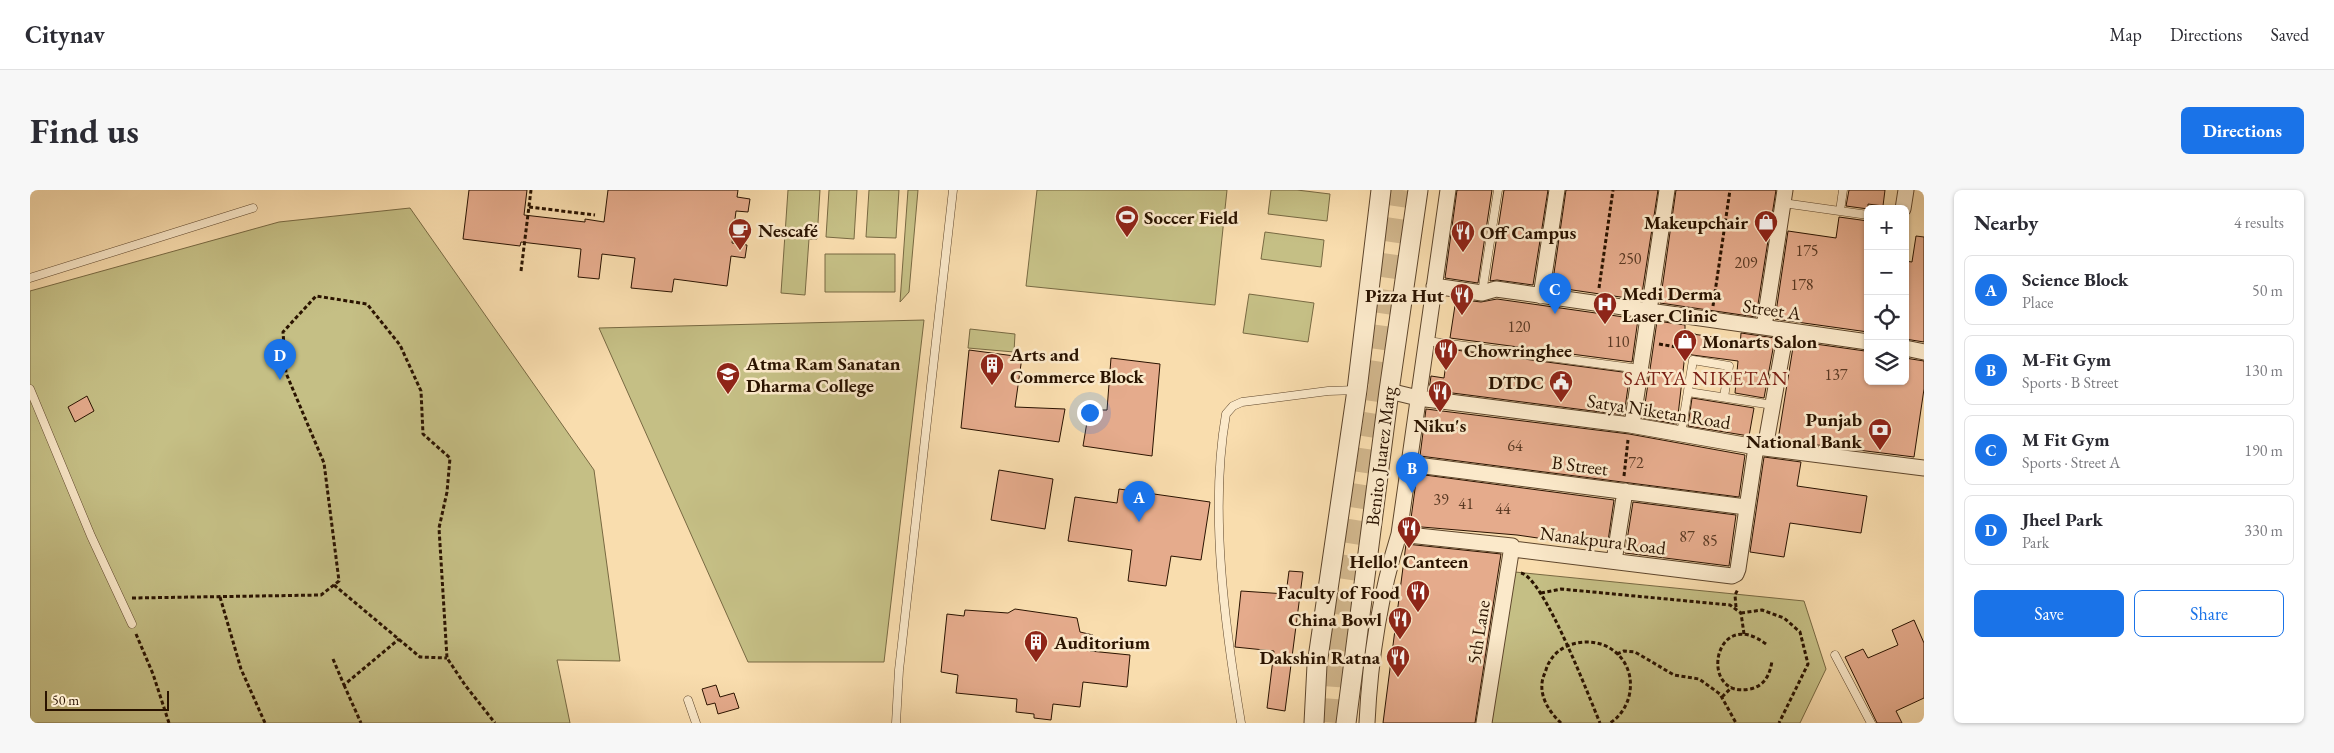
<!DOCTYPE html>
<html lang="en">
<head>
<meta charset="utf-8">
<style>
	:root { --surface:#fff; --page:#f7f7f7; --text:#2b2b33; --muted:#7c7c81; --line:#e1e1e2; --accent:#1a73e8 }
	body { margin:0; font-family:"EB Garamond",serif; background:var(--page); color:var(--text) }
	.controls { position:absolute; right:15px; top:15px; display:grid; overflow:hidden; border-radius:8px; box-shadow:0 1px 4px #0004 }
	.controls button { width:45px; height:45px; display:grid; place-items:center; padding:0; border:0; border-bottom:1px solid var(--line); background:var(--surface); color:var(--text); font:25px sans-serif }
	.scale { position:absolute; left:15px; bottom:12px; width:124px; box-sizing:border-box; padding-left:5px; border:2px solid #2a1300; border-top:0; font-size:14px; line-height:18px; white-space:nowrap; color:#2a1300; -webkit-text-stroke:4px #fbe9ca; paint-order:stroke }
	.you { position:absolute; left:1059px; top:222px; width:18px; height:18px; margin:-12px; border:4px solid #fff; border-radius:50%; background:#1a73e8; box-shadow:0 0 0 8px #1a73e833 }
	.badge { display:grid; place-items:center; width:32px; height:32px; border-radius:50%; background:var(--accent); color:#fff; font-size:16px; font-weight:700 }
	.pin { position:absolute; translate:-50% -41px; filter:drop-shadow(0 1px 2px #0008) }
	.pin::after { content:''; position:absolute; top:26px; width:18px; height:15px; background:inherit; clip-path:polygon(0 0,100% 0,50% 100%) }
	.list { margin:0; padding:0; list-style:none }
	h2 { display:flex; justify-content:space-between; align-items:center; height:65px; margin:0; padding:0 20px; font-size:21px }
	h2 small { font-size:16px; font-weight:400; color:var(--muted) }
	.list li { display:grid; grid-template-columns:32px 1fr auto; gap:15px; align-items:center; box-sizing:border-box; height:70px; margin:0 10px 10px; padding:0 10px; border:1px solid var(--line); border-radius:8px }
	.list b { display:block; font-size:19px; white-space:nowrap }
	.list p { margin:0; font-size:16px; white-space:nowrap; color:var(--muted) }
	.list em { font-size:16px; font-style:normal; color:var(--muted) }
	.actions { display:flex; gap:10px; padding:15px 20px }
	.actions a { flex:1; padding:11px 0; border:1px solid var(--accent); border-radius:8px; text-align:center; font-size:18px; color:var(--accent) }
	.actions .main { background:var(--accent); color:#fff }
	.icon { flex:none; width:28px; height:28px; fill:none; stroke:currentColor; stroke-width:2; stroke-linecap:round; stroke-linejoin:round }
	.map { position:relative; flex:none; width:1894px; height:533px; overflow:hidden; border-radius:8px }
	header { display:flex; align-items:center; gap:30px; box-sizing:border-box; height:70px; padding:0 25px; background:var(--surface); border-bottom:1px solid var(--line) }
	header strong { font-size:24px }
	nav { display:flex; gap:28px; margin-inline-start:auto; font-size:18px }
	.intro { display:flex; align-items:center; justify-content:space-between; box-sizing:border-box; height:120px; padding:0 30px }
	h1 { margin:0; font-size:35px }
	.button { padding:12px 22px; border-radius:8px; background:var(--accent); color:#fff; font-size:18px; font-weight:700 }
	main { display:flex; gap:30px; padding:0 30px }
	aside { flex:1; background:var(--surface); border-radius:8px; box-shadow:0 1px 4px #0004 }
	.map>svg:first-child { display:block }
	.green { fill:#c5bf85; stroke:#786942 }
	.building { fill:#e5ab8c; stroke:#2a1300 }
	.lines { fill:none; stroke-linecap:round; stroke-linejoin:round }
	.primary-tunnel { stroke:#d0b58b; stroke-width:24; stroke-dasharray:24 12; stroke-linecap:butt }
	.service-casing { stroke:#5e462c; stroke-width:9 }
	.minor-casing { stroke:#5e462c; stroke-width:17 }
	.tertiary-casing { stroke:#5e462c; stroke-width:21 }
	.path { stroke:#2a1300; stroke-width:3; stroke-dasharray:4 2.5; stroke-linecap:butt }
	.service { stroke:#fbe9ca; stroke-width:8 }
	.minor { stroke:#fbe9ca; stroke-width:15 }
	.tertiary { stroke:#fbe9ca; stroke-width:19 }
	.labels { text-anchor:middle; stroke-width:5; stroke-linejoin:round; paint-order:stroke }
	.number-label { font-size:16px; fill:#593923 }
	.poi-label { font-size:19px; font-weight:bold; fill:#2a1300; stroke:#fbe9ca; text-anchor:start }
	.street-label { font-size:19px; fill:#2a1300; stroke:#fbe9ca }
	.neighbourhood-label { font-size:20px; letter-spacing:1px; fill:#7a1f14; stroke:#fbe9ca }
</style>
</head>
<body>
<header>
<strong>Citynav</strong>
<nav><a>Map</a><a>Directions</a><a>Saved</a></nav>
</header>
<div class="intro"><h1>Find us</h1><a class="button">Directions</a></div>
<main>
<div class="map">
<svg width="1894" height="533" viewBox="0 0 1894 533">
	<rect width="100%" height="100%" fill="#f9ddae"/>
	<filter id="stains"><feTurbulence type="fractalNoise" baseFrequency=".004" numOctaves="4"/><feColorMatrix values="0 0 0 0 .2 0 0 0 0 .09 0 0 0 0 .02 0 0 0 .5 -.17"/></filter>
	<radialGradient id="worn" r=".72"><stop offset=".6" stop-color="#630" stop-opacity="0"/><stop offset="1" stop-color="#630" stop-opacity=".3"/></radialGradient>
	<!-- green -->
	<path class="green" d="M758,0h32l-3,49h-8l-4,56 -24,-2z
		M799,0h28l-3,49 -28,-2z
		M839,0h30l-3,48 -30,-1z
		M878,0h10l-9,102 -9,10z
		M1007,0h190l-12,115 -189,-19z
		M1241,0h26l33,4 -3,27 -59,-7z
		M380,18l184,262 26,191 -63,-1 13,63h-540v-432l249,-69z
		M1235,42l59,8 -3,27 -60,-8z
		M795,64h70v38h-70z
		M1219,104l65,9 -6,39 -65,-9z
		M894,130l-40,342h-136l-149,-334z
		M940,139l45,5 -1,18 -46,-4z
		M1485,382l289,29 22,68 -26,54h-309z"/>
	<!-- building -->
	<path class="building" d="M439,0h58l-3,25 61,7v-3l19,3 4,-32h130l-1,7 13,2 -2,13 -12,-1 -4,32 15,2 -2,13 -14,-2 -4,30 -53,-7 -2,13 -41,-4 4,-30 -33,-4 -3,25 -21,-2 3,-28 -60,-7 -1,4 -57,-7z
		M1427,0h35l-14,93 -33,-5z
		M1474,0h44l-15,95 -36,-5 -7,1z
		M1536,0h92l-17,110 -89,-13z
		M1646,0h100l-20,127 -96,-14z
		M1819,0h36l-2,16 -15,-2v5l-22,-3z
		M1809,27l29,4v111l-93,-13 13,-88 48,7z
		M1886,46l8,1v105l-19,-3v-78l7,1z
		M1426,109l25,3 16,-3 141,20 -6,43 -182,-24z
		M1627,131l28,4v8l29,4 -1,6 27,3 1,-13 34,5 -11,60 -29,-5 3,-32 -53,-7 -8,70 -34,-6z
		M1764,151l71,10 3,2v28h37v-23l19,3v28l-10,68 -136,-17z
		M1418,159l182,24 -6,42 -195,-25 2,-14 13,2z
		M939,160l53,7 -7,50 50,2 -6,33 -98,-14z
		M1081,168l49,6 -8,92 -69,-10 6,-36h18z
		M57,206l7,15 -19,11 -7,-15z
		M1662,208l62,10 -5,28 -61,-10z
		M1396,219l203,25 116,21 -6,42 -319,-41z
		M1734,267l37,5 -4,24 70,10 -6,37 -71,-10 -6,34 -34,-5z
		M969,280l54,9 -8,50 -54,-9z
		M1387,284l197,26 -7,48 -90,-13 -107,-9z
		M1089,299l91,13 -9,58 -30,-4 -5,30 -38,-5 4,-31 -64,-9 7,-44 42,6z
		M1603,312l103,13 -7,51 -104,-13z
		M1376,354l95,10 -26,169h-92z
		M1259,381l14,1 -18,139 -18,-3 7,-57 -39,-4 6,-56 45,3z
		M985,419l62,9 3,14 13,3 -3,16 40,4 -3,32 -44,-5 -3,25 -27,-3 -2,16 -17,-2v-4l-18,-2 1,-13 -61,-6 2,-18 -17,-3 6,-58 17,2 1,-6 43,3z
		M1884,430l10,23v55l-28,13 6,12h-25l-32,-66 18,-8 5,9 30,-13 -6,-15z
		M686,495l4,12 14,-4 5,15 -21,6 -3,-11 -8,2 -5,-16z"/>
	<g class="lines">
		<!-- primary-tunnel -->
		<path class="primary-tunnel" d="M1344,195l28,-195
			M1305,533l6,-79 42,-274"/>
		<!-- service casing -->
		<g class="service-casing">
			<path id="service" d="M1753,13l85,12
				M1810,21l3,-21
				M0,88l223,-70
				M1452,103l16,-103
				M1397,151l213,28
				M0,199l61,147 41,88
				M1658,202l85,13
				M1651,244l12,-74 36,6 -5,31
				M1805,465l36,68
				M658,510l8,23
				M866,533l3,-53 54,-480
				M1211,533c-16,-96 -32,-213 -15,-309l7,-8 9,-4 86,-11 29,-1"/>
		</g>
		<!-- minor casing -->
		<g class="minor-casing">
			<path id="minor" d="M1873,19l3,-19
				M1404,96l48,7 14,-4 372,53
				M1511,106l16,-106
				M1734,137l21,-137
				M1875,158l19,4
				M1359,201l29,7 212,27 126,22 168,21
				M1602,235l35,-235
				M1735,258l21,-117
				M1379,274l337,43
				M1369,344l113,12 1,3 219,27 4,-2 2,-5 18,-122
				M1584,371l11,-70
				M1337,533c3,-64 13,-128 32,-189l49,-344
				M1454,533l28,-177"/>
		</g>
		<!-- tertiary casing -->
		<g class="tertiary-casing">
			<path id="tertiary" d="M1284,533l3,-58 40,-275 24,-200
				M1316,533l43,-332 29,-201"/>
		</g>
		<!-- path -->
		<path class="path" d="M499,17l66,8
			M491,81l10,-81
			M1569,98l14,-98
			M1683,116l17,-116
			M1629,154l29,5
			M1661,159l3,-16
			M1594,286l4,-36
			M1491,383c23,5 68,124 79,150
			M304,395l86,72 27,1
			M1511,403l20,-4 169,16 11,8 3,21
			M190,407l21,72 24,54
			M102,408l189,-3 18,-14 -15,-118 -38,-90 -3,-41 33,-36 51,8 33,41 21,46 2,43 27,24 -3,34 -8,36 8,130 18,27 30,38
			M1706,417l-1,-12 3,-6
			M1711,423l21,-3 22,8 16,14 8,32 -29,59
			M106,444l17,40 16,49
			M1736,454c-53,-40 -68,56 -16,45 15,-3 20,-15 22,-28
			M1587,464l7,-3 11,1 39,23 25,4 21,15 16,29
			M303,469l11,26 55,-46
			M314,495l17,38
			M1692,507l10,-10
			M1531,533c-13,-12 -24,-30 -17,-48 2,-4 3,-10 6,-14 12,-21 46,-25 64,-10 24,18 21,56 -4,72"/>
		<!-- service -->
		<use href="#service" class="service"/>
		<!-- minor -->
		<use href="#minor" class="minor"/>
		<!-- tertiary -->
		<use href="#tertiary" class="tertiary"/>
	</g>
	<!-- icons -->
	<defs>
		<g id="stadium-pin" transform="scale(1.25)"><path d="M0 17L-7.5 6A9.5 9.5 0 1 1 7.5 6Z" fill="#8f2418" stroke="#fbe9ca"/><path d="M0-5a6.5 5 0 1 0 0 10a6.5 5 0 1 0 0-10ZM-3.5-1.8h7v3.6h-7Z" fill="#fff"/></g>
		<g id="shop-pin" transform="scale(1.25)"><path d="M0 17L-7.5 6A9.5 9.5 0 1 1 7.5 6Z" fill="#8f2418" stroke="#fbe9ca"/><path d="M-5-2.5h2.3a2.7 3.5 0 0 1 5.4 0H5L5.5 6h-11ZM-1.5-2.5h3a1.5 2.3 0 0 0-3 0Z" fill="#fff"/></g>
		<g id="cafe-pin" transform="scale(1.25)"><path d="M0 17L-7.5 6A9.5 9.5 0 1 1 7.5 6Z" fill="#8f2418" stroke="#fbe9ca"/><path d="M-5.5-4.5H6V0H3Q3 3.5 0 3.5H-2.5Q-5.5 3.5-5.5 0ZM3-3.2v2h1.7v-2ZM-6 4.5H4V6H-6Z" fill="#fff"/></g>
		<g id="restaurant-pin" transform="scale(1.25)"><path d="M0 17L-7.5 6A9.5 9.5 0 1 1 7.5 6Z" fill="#8f2418" stroke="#fbe9ca"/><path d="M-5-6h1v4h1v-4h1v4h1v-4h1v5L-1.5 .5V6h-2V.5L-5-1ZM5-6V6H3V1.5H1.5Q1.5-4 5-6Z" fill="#fff"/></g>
		<g id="hospital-pin" transform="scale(1.25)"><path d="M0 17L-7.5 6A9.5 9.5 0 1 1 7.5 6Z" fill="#8f2418" stroke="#fbe9ca"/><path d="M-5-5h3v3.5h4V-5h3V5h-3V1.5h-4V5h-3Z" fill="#fff"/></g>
		<g id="building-pin" transform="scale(1.25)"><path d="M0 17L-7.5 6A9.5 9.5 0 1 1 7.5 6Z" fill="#8f2418" stroke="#fbe9ca"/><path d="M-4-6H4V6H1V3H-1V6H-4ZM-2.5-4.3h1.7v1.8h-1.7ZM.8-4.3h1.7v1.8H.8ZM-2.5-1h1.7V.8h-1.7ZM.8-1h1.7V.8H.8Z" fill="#fff"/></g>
		<g id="university-pin" transform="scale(1.25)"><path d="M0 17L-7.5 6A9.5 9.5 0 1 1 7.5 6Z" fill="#8f2418" stroke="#fbe9ca"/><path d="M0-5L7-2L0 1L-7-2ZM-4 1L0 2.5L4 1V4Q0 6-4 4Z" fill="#fff"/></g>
		<g id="civic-pin" transform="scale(1.25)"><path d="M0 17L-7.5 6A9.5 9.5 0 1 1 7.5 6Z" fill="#8f2418" stroke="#fbe9ca"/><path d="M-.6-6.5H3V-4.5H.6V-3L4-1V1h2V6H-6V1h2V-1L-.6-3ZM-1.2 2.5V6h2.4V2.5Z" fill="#fff"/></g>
		<g id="bank-pin" transform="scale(1.25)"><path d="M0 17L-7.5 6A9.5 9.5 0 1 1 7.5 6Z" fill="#8f2418" stroke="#fbe9ca"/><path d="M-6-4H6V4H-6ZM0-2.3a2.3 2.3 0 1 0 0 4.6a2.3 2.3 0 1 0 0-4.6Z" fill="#fff"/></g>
	</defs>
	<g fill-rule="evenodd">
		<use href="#stadium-pin" x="1097" y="27"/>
		<use href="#shop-pin" x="1736" y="32"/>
		<use href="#cafe-pin" x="710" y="40"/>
		<use href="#restaurant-pin" x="1433" y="42"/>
		<use href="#restaurant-pin" x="1432" y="105"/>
		<use href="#hospital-pin" x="1575" y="114"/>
		<use href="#shop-pin" x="1655" y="151"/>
		<use href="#restaurant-pin" x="1416" y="160"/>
		<use href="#building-pin" x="962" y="175"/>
		<use href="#university-pin" x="698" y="184"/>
		<use href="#civic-pin" x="1531" y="192"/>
		<use href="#restaurant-pin" x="1410" y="202"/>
		<use href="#bank-pin" x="1850" y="240"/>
		<use href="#restaurant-pin" x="1379" y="338"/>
		<use href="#restaurant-pin" x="1388" y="402"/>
		<use href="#restaurant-pin" x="1370" y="429"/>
		<use href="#building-pin" x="1006" y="452"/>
		<use href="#restaurant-pin" x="1368" y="467"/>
	</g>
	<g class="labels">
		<!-- number labels -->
		<g class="number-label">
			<text x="1777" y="66">175</text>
			<text x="1600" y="74">250</text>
			<text x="1716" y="78">209</text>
			<text x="1772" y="100">178</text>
			<text x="1489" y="142">120</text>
			<text x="1588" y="157">110</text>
			<text x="1806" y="190">137</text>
			<text x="1485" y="261">64</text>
			<text x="1606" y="278">72</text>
			<text x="1411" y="315">39</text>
			<text x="1436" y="319">41</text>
			<text x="1473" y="324">44</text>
			<text x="1657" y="352">87</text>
			<text x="1680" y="356">85</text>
		</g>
		<!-- poi labels -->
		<g class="poi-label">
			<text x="1114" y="34">Soccer Field</text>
			<text x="1718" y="39" text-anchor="end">Makeupchair</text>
			<text x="728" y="47">Nescafé</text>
			<text x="1450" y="49">Off Campus</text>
			<text x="1592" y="110">Medi Derma<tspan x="1592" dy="22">Laser Clinic</tspan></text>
			<text x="1414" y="112" text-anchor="end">Pizza Hut</text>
			<text x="1672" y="158">Monarts Salon</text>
			<text x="1434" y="167">Chowringhee</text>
			<text x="980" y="171">Arts and<tspan x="980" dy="22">Commerce Block</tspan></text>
			<text x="716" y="180">Atma Ram Sanatan<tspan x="716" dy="22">Dharma College</tspan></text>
			<text x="1514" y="199" text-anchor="end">DTDC</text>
			<text x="1832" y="236" text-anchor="end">Punjab<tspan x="1832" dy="22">National Bank</tspan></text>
			<text x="1410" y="242" text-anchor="middle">Niku's</text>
			<text x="1379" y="378" text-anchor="middle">Hello! Canteen</text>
			<text x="1370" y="409" text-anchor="end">Faculty of Food</text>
			<text x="1352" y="436" text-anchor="end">China Bowl</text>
			<text x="1024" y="459">Auditorium</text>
			<text x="1350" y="474" text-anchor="end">Dakshin Ratna</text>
		</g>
		<!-- street labels -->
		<g class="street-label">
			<text transform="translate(1742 119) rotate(8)" y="7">Street A</text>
			<text transform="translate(1629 221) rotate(9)" y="7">Satya Niketan Road</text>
			<text transform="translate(1350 266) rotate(-83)" y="7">Benito Juarez Marg</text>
			<text transform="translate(1550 275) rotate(7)" y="7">B Street</text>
			<text transform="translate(1573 350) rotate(7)" y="7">Nanakpura Road</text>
			<text transform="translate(1448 442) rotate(-81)" y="7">5th Lane</text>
		</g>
		<!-- neighbourhood labels -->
		<g class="neighbourhood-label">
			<text x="1676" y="195">SATYA NIKETAN</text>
		</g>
	</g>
	<rect width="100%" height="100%" filter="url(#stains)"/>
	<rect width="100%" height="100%" fill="url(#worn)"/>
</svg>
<div class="controls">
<button>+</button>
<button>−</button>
<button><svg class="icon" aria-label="locate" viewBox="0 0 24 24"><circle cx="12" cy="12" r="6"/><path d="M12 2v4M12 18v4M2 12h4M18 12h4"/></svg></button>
<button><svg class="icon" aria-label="layers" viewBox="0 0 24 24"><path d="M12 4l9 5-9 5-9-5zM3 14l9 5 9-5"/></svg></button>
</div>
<div class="scale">50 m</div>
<div class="you"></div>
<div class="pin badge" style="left:1109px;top:332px">A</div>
<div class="pin badge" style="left:1382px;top:303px">B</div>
<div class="pin badge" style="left:1525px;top:124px">C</div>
<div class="pin badge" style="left:250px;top:190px">D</div>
</div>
<aside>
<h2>Nearby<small>4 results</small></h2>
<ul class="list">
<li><span class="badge">A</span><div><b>Science Block</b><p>Place</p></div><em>50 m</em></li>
<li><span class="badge">B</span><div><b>M-Fit Gym</b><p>Sports · B Street</p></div><em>130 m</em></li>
<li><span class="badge">C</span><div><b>M Fit Gym</b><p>Sports · Street A</p></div><em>190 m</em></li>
<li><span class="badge">D</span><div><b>Jheel Park</b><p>Park</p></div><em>330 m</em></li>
</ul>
<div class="actions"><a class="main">Save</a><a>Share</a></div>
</aside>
</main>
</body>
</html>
